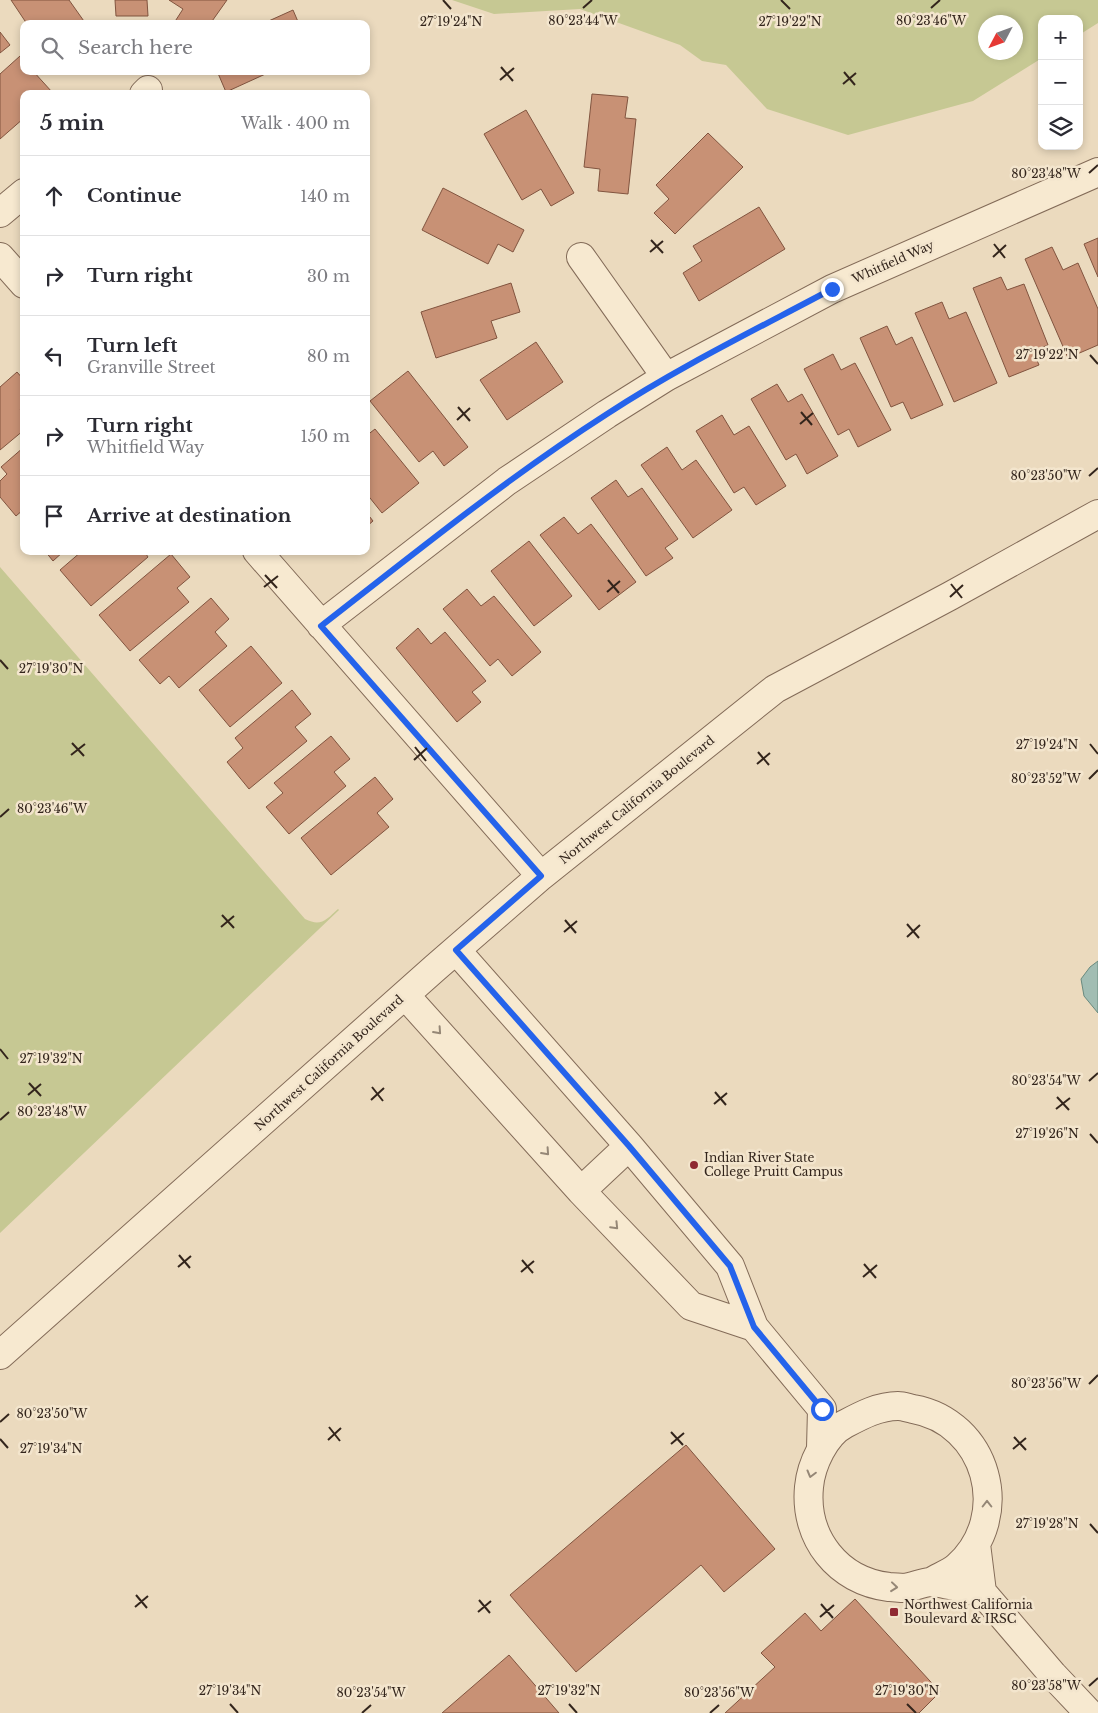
<!DOCTYPE html>
<html lang="en">
<head>
<meta charset="utf-8">
<style>
	:root { --surface:#fff; --page:#f2f2f3; --text:#2b2b33; --muted:#7c7c81; --line:#e1e1e2 }
	body { margin:0; font-family:"Libre Baskerville",serif; background:var(--page); color:var(--text) }
	.controls { position:absolute; right:15px; top:15px; display:grid; overflow:hidden; border-radius:10px; box-shadow:0 2px 8px #0003 }
	.controls button { width:45px; height:45px; display:grid; place-items:center; padding:0; border:0; border-bottom:1px solid var(--line); background:var(--surface); color:var(--text); font:25px sans-serif }
	.compass { position:absolute; left:978px; top:15px; width:45px; height:45px; border-radius:50%; background:var(--surface); box-shadow:0 2px 8px #0003; rotate:229deg }
	.stop { position:absolute; width:15px; height:15px; margin:-11px; border:4px solid #2563eb; border-radius:50%; background:#fff }
	.stop.end { background:#2563eb; border-color:#fff; box-shadow:0 1px 5px #0008 }
	.list { margin:0; padding:0; list-style:none }
	h2 { display:flex; justify-content:space-between; align-items:center; height:65px; margin:0; padding:0 20px; font-size:21px }
	h2 small { font-size:16px; font-weight:400; color:var(--muted) }
	.list li { display:grid; grid-template-columns:32px 1fr auto; gap:15px; align-items:center; box-sizing:border-box; height:80px; padding:0 20px; border-top:1px solid var(--line) }
	.list b { display:block; font-size:19px; white-space:nowrap }
	.list p { margin:0; font-size:16px; white-space:nowrap; color:var(--muted) }
	.list em { font-size:16px; font-style:normal; color:var(--muted) }
	.icon { flex:none; width:28px; height:28px; fill:none; stroke:currentColor; stroke-width:2; stroke-linecap:round; stroke-linejoin:round }
	.map { position:relative; flex:none; width:1098px; height:1713px; overflow:hidden }
	.search { position:absolute; background:var(--surface); box-shadow:0 2px 8px #0003; left:20px; top:20px; width:350px; height:55px; display:flex; align-items:center; gap:12px; box-sizing:border-box; padding:0 18px; border-radius:10px; color:var(--muted); font-size:19px }
	.panel { position:absolute; background:var(--surface); box-shadow:0 2px 8px #0003; left:20px; top:90px; width:350px; height:465px; border-radius:10px }
	.map>svg:first-child { display:block }
	.green { fill:#c6c893; fill-rule:evenodd }
	.water { fill:#a1bdb3; stroke:#698a7f }
	.building { fill:#c89175; stroke:#81543f }
	.lines { fill:none; stroke-linecap:round; stroke-linejoin:round }
	.minor-casing { stroke:#836b58; stroke-width:30 }
	.minor { stroke:#f7e9d0; stroke-width:28 }
	.oneway { stroke:#958776 }
	.route { stroke:#2563eb; stroke-width:6 }
	.ticks { fill:none; stroke:#33251c; stroke-width:2 }
	.poi-dot { fill:#8f2a33; stroke:#f3e5cd; stroke-width:2 }
	.labels { text-anchor:middle; stroke-width:5; stroke-linejoin:round; paint-order:stroke }
	.street-label { font-size:12px; fill:#33251c; stroke:#f3e5cd }
	.poi-label { font-size:12px; fill:#33251c; stroke:#f3e5cd; text-anchor:start }
	.ticks-label { font-size:12px; text-anchor:middle; fill:#33251c; stroke:#f3e5cd; stroke-width:5; stroke-linejoin:round; paint-order:stroke }
</style>
</head>
<body>
<div class="map">
<svg width="1098" height="1713" viewBox="0 0 1098 1713">
	<rect width="100%" height="100%" fill="#ebdabe"/>
	<!-- green -->
	<path class="green" d="M452,0h646v23l-19,12v-16h-37v39l-69,43 -125,34 -81,-26 -41,-44 -24,-4 -22,-16 -100,-36 -86,5zM986,22h30v30h-30z
		M0,567l305,352c16,8 21,1 33,-10l1,1 -339,323z"/>
	<!-- water -->
	<path class="water" d="M1098,961v52l-14,-17 -3,-17 9,-12z"/>
	<!-- building -->
	<path class="building" d="M11,0h58l17,24h-59z
		M115,0h32l1,16h-32z
		M169,0h58l-17,24h-35l-1,-1 9,-14z
		M293,10l6,14h-37z
		M0,32l10,13 -10,8z
		M20,56l4,5v10h9l19,21 -1,2h-27v24l-24,21v-65z
		M217,71h55l-46,21z
		M592,94l36,3 -3,21 11,1 -8,75 -30,-3 2,-22 -16,-2z
		M526,110l48,83 -23,13 -10,-17 -19,11 -38,-66z
		M708,133l35,34 -68,67 -21,-21 15,-14 -13,-14z
		M443,188l81,42 -11,22 -15,-8 -10,20 -66,-34z
		M759,207l26,42 -86,52 -16,-28 19,-12 -9,-15z
		M1098,238v39l-14,-33z
		M1052,247l11,23 15,-7 20,46v36l-30,13 -43,-99z
		M1001,277l6,13 17,-6 24,61 -15,6 6,14 -30,12 -36,-89z
		M511,283l9,29 -29,9 6,17 -61,20 -15,-46z
		M942,302l7,17 17,-7 31,71 -43,19 -39,-89z
		M887,326l9,19 16,-8 31,68 -32,14 -8,-17 -12,5 -31,-69z
		M536,342l27,40 -56,38 -27,-40z
		M833,354l8,16 14,-7 36,67 -33,17 -9,-18 -11,6 -34,-66z
		M408,371l60,76 -24,19 -11,-15 -14,11 -49,-61z
		M17,372l7,8v26l-4,3 4,5v16l-24,20v-63z
		M777,384l11,18 14,-8 36,62 -31,18 -11,-20 -10,6 -35,-61z
		M722,415l12,20 15,-9 37,60 -30,19 -12,-18 -10,6 -38,-62z
		M375,429l44,54 -37,30 -16,-20v-57z
		M24,447v62l-8,7 -16,-19v-16l7,-7 -6,-7z
		M667,447l15,23 14,-10 36,50 -39,28 -52,-73z
		M616,480l12,17 14,-9 36,51 -13,9 8,10 -27,18 -55,-78z
		M366,512l7,9 -7,6z
		M564,517l14,17 13,-10 45,58 -37,28 -59,-75z
		M529,541l43,55 -38,30 -43,-55z
		M45,551h19l-11,10z
		M82,551h62l4,6 -57,49 -31,-36z
		M171,554l19,23 -13,11 12,14 -59,49 -31,-36z
		M467,589l14,17 13,-10 47,56 -29,24 -14,-17 -8,7 -47,-57z
		M211,598l18,21 -14,13 12,14 -48,42 -10,-12 -9,8 -21,-24z
		M418,628l13,16 14,-12 41,49 -14,11 9,10 -24,20 -61,-74z
		M251,646l31,37 -52,44 -31,-37z
		M292,690l19,24 -16,13 12,14 -58,48 -22,-27 16,-14 -8,-10z
		M331,736l19,23 -16,13 12,14 -57,48 -23,-27 17,-14 -9,-10z
		M375,777l18,22 -16,14 12,14 -58,48 -30,-37z
		M686,1445l89,104 -51,43 -23,-27 -125,107 -66,-77z
		M855,1599l85,93 -21,21h-194l50,-46 -14,-14 44,-40 16,18z
		M509,1655l50,58h-117z"/>
	<g class="lines">
		<!-- minor casing -->
		<g class="minor-casing">
			<path id="minor" d="M144,94l4,-4
				M0,213l24,-20
				M0,257l24,27
				M581,257l85,120
				M257,551l284,325
				M321,625l186,-144 100,-67 59,-37 166,-88 266,-117
				M456,950l173,196 101,120 24,61 68,82 -1,39
				M405,995l176,196 110,115 63,21
				M581,1191l48,-45
				M0,1355l435,-387 106,-92 234,-187 175,-93 148,-82
				M976,1544l6,48 71,83 36,38
				M931,1582c8,-5 19,-9 26,-15 57,-51 30,-145 -44,-158 -5,-1 -10,-3 -15,-3 -19,0 -36,9 -53,18 -20,10 -34,41 -36,63 -5,51 29,94 80,100 5,0 10,1 15,1 9,-1 17,-5 26,-6 11,0 39,8 52,10"/>
		</g>
		<!-- minor -->
		<use href="#minor" class="minor"/>
	</g>
	<!-- one-way arrows -->
	<defs><path id="oneway-chevron" d="M-2-3.5L2.5 0L-2 3.5" fill="none" stroke-width="1.6" stroke-linecap="round" stroke-linejoin="round" transform="scale(1.25)"/></defs>
	<g class="oneway">
		<use href="#oneway-chevron" transform="translate(438 1031) rotate(48)"/>
		<use href="#oneway-chevron" transform="translate(546 1152) rotate(48)"/>
		<use href="#oneway-chevron" transform="translate(615 1226) rotate(46)"/>
		<use href="#oneway-chevron" transform="translate(811 1474) rotate(105)"/>
		<use href="#oneway-chevron" transform="translate(987 1504) rotate(-90)"/>
		<use href="#oneway-chevron" transform="translate(894 1587) rotate(6)"/>
	</g>
	<g class="lines">
		<!-- route -->
		<path class="route" d="M822,1409l-68,-82 -24,-61 -101,-120 -173,-196 85,-74 -220,-250c94,-73 186,-148 286,-212 72,-47 150,-85 225,-125"/>
	</g>
	<!-- ticks -->
	<path class="ticks" d="M443,0l8,9M781,0l9,9M583,8l9,-8M931,8l9,-8M501,67l12,14M844,72l11,13M500,80l14,-12M843,84l13,-11M1089,173l9,-8M651,240l12,13M994,244l11,14M650,252l13,-11M993,257l13,-12M1090,355l8,9M458,407l12,14M801,412l11,13M457,420l13,-12M800,424l13,-11M1089,476l9,-8M265,575l12,13M608,580l11,13M951,584l11,14M264,587l14,-11M607,592l13,-11M950,597l13,-12M0,660l8,9M72,743l12,13M1090,744l8,10M415,747l11,14M758,752l11,13M71,755l14,-11M414,760l13,-12M757,764l13,-11M1089,779l9,-9M0,817l9,-8M222,915l12,13M565,920l11,13M907,924l12,14M221,927l13,-11M564,932l13,-11M907,937l13,-12M0,1049l8,10M1089,1081l9,-8M29,1083l12,13M372,1087l11,14M715,1092l11,13M28,1095l13,-11M1057,1097l12,13M371,1100l13,-12M714,1104l13,-11M1056,1109l14,-11M0,1120l9,-8M1090,1134l8,9M179,1255l11,13M522,1260l11,13M864,1264l12,14M178,1267l13,-11M521,1272l13,-11M863,1277l14,-12M1089,1384l9,-9M0,1422l9,-8M329,1427l11,14M671,1432l12,13M1014,1437l12,13M0,1439l8,9M328,1440l13,-12M671,1444l13,-11M1013,1449l13,-11M1090,1524l8,9M136,1595l11,13M479,1600l11,13M821,1604l12,14M135,1607l13,-11M478,1612l13,-11M820,1617l14,-12M1089,1686l9,-8M230,1704l8,9M569,1704l8,9M907,1704l9,9M362,1713l9,-8M710,1713l9,-8"/>
	<!-- markers -->
	<g class="poi-dot">
		<circle cx="694" cy="1165" r="5"/>
		<rect x="889" y="1607" width="10" height="10" rx="2.5"/>
	</g>
	<g class="labels">
		<!-- street labels -->
		<g class="street-label">
			<text transform="translate(893 262) rotate(-24)" y="4">Whitfield Way</text>
			<text transform="translate(637 800) rotate(-39)" y="4">Northwest California Boulevard</text>
			<text transform="translate(329 1063) rotate(-42)" y="4">Northwest California Boulevard</text>
		</g>
		<!-- poi labels -->
		<g class="poi-label">
			<text x="704" y="1162">Indian River State<tspan x="704" dy="14">College Pruitt Campus</tspan></text>
			<text x="904" y="1609">Northwest California<tspan x="904" dy="14">Boulevard &amp; IRSC</tspan></text>
		</g>
	</g>
	<g class="ticks-label">
		<text x="583" y="25">80°23'44"W</text>
		<text x="931" y="25">80°23'46"W</text>
		<text x="451" y="26">27°19'24"N</text>
		<text x="790" y="26">27°19'22"N</text>
		<text x="1046" y="178">80°23'48"W</text>
		<text x="1047" y="359">27°19'22"N</text>
		<text x="1046" y="480">80°23'50"W</text>
		<text x="51" y="673">27°19'30"N</text>
		<text x="1047" y="749">27°19'24"N</text>
		<text x="1046" y="783">80°23'52"W</text>
		<text x="52" y="813">80°23'46"W</text>
		<text x="51" y="1063">27°19'32"N</text>
		<text x="1046" y="1085">80°23'54"W</text>
		<text x="52" y="1116">80°23'48"W</text>
		<text x="1047" y="1138">27°19'26"N</text>
		<text x="1046" y="1388">80°23'56"W</text>
		<text x="52" y="1418">80°23'50"W</text>
		<text x="51" y="1453">27°19'34"N</text>
		<text x="1047" y="1528">27°19'28"N</text>
		<text x="1046" y="1690">80°23'58"W</text>
		<text x="230" y="1695">27°19'34"N</text>
		<text x="569" y="1695">27°19'32"N</text>
		<text x="907" y="1695">27°19'30"N</text>
		<text x="371" y="1697">80°23'54"W</text>
		<text x="719" y="1697">80°23'56"W</text>
	</g>
</svg>
<div class="controls">
<button>+</button>
<button>−</button>
<button><svg class="icon" aria-label="layers" viewBox="0 0 24 24"><path d="M12 4l9 5-9 5-9-5zM3 14l9 5 9-5"/></svg></button>
</div>
<svg class="compass" viewBox="-18 -18 36 36"><path d="M0-13l5 13h-10z" fill="#e53935"/><path d="M0 13l5-13h-10z" fill="#7c7c81"/></svg>
<div class="stop" style="left:822px;top:1409px"></div>
<div class="stop end" style="left:832px;top:289px"></div>
<div class="search"><svg class="icon" aria-label="search" viewBox="0 0 24 24"><circle cx="10" cy="10" r="6"/><path d="M15 15l6 6"/></svg>Search here</div>
<section class="panel">
<h2>5 min<small>Walk · 400 m</small></h2>
<ul class="list">
<li><svg class="icon" aria-label="ahead" viewBox="0 0 24 24"><path d="M12 20V5M6 11l6-6 6 6"/></svg><div><b>Continue</b></div><em>140 m</em></li>
<li><svg class="icon" aria-label="right" viewBox="0 0 24 24"><path d="M7 20v-9h11M14 6l5 5-5 5"/></svg><div><b>Turn right</b></div><em>30 m</em></li>
<li><svg class="icon" aria-label="left" viewBox="0 0 24 24"><path d="M17 20v-9H6M10 6l-5 5 5 5"/></svg><div><b>Turn left</b><p>Granville Street</p></div><em>80 m</em></li>
<li><svg class="icon" aria-label="right" viewBox="0 0 24 24"><path d="M7 20v-9h11M14 6l5 5-5 5"/></svg><div><b>Turn right</b><p>Whitfield Way</p></div><em>150 m</em></li>
<li><svg class="icon" aria-label="arrive" viewBox="0 0 24 24"><path d="M6 21V4h12l-3 4 3 4H6"/></svg><div><b>Arrive at destination</b></div></li>
</ul>
</section>
</div>
</body>
</html>
